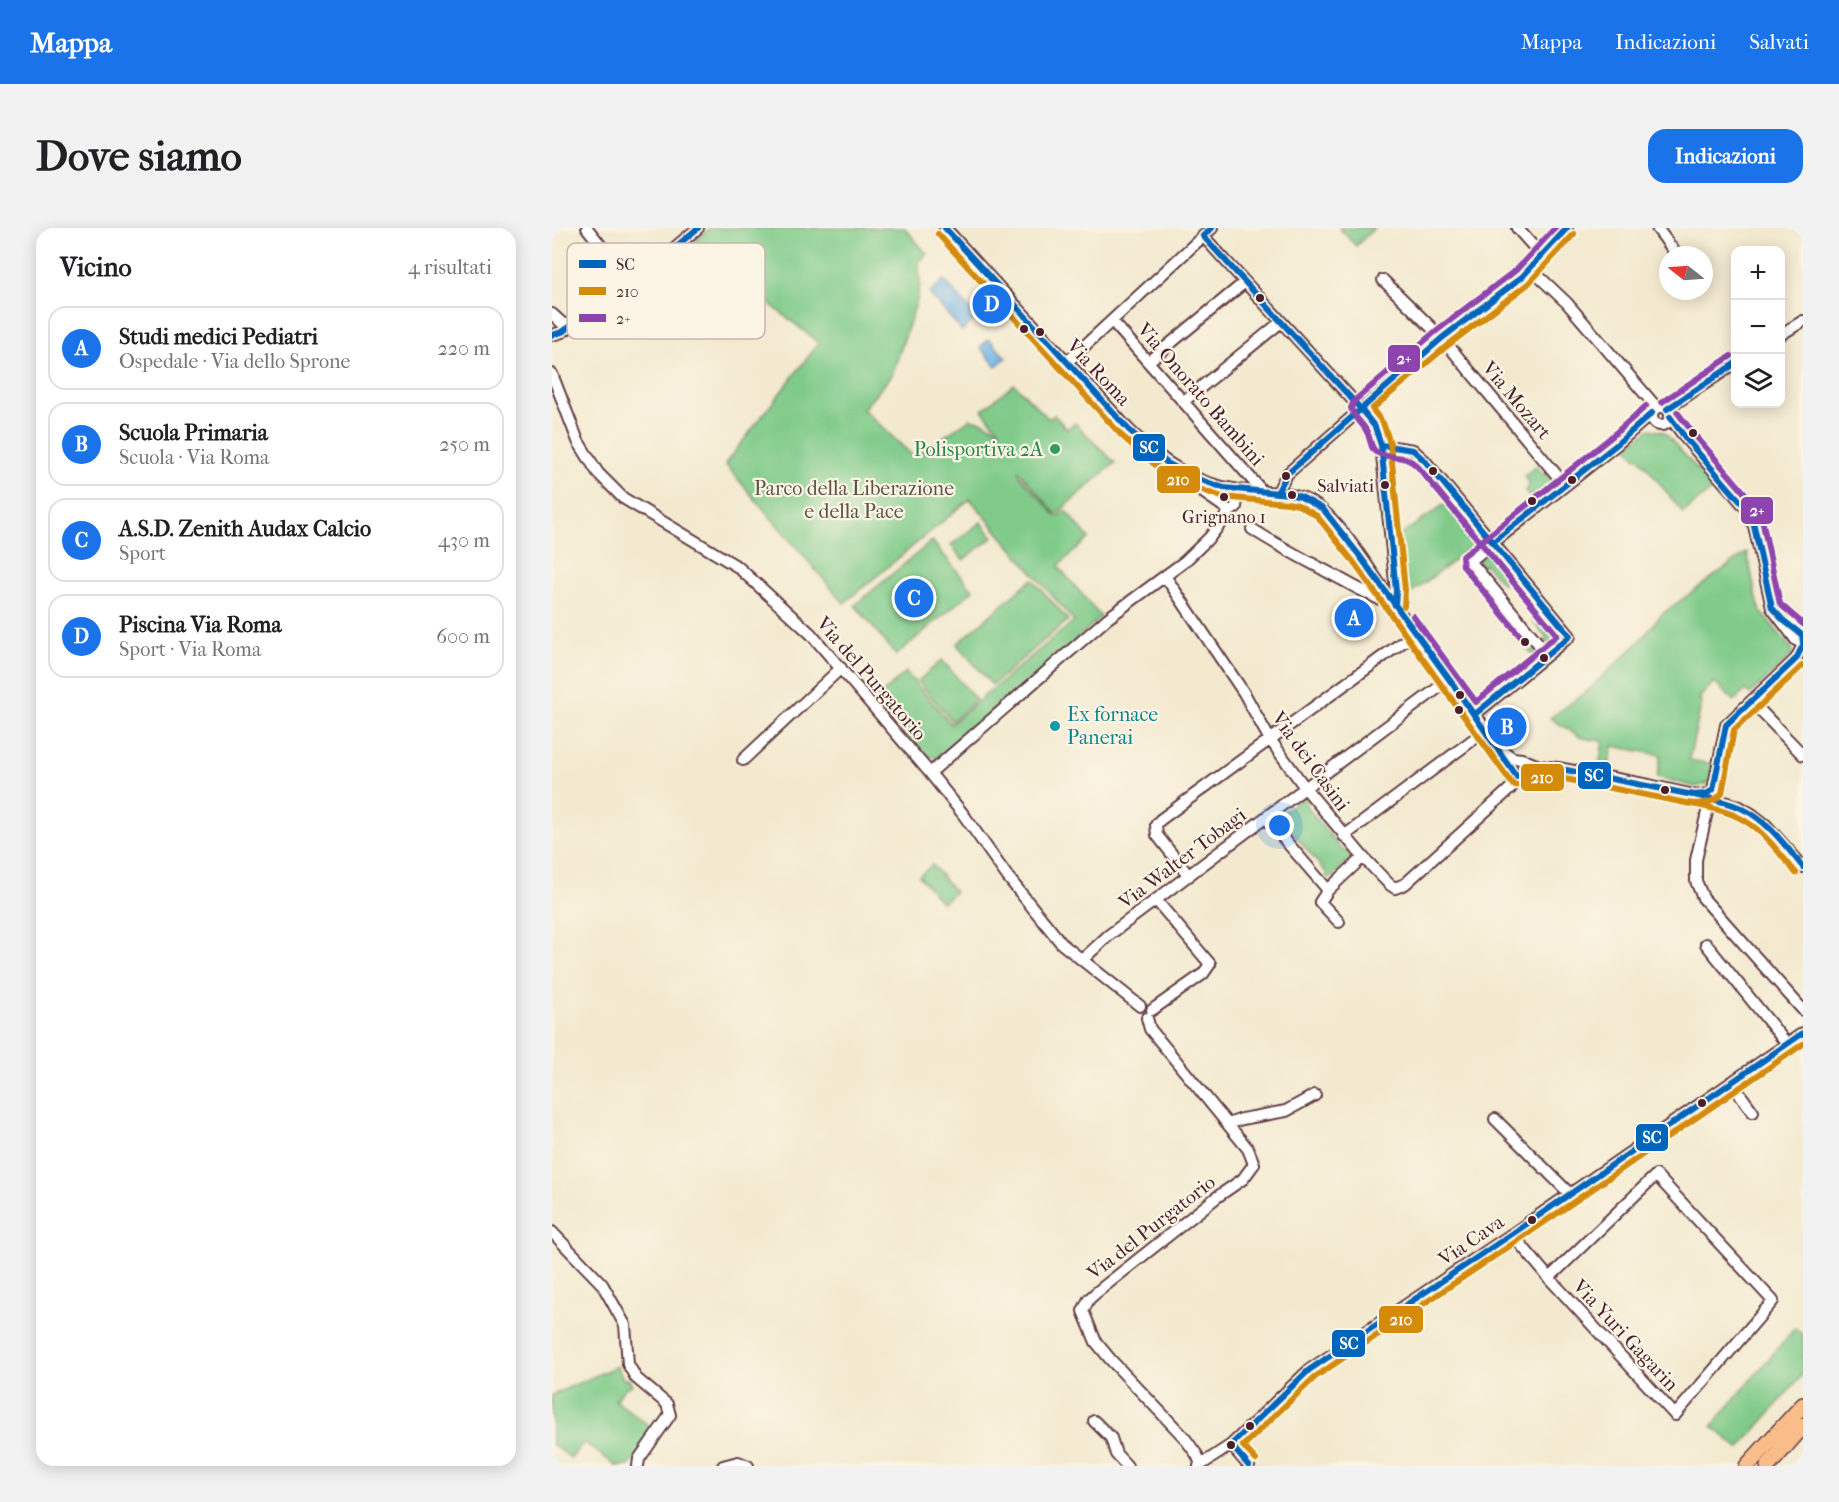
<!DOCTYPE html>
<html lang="it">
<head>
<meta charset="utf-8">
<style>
	:root { --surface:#fff; --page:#f2f2f2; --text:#202124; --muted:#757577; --line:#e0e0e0; --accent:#1a73e8 }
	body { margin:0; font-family:"IM FELL French Canon",serif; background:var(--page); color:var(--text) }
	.controls { position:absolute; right:18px; top:18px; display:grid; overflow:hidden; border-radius:12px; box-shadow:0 3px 15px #0003 }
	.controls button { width:54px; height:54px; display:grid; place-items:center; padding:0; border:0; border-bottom:2px solid var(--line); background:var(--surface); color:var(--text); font:30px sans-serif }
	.compass { position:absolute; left:1107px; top:18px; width:54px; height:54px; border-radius:50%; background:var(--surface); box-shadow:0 3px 15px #0003; rotate:287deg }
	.you { position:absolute; left:728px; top:598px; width:21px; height:21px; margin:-15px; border:4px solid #fff; border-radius:50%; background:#1a73e8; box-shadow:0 0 0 9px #1a73e833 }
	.badge { display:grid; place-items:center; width:39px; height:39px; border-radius:50%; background:var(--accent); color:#fff; font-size:20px; font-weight:700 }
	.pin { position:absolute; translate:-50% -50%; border:3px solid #fff; box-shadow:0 2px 6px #0006 }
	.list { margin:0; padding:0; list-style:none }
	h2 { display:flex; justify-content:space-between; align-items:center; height:78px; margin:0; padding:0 24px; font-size:26px }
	h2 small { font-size:20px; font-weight:400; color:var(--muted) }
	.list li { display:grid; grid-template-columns:39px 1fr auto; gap:18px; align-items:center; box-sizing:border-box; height:84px; margin:0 12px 12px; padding:0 12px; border:2px solid var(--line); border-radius:18px }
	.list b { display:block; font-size:22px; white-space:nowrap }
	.list p { margin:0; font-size:20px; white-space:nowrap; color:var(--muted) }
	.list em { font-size:20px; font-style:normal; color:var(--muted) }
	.icon { flex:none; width:33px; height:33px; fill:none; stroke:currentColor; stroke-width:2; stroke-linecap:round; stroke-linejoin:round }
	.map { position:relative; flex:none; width:1251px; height:1238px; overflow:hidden; border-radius:18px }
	header { display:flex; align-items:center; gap:36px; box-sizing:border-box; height:84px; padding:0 30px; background:var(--accent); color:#fff }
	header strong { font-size:28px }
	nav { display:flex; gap:33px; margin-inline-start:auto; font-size:21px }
	.intro { display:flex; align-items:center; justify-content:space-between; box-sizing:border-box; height:144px; padding:0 36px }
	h1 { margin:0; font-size:42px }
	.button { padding:15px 27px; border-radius:18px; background:var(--accent); color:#fff; font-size:21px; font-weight:700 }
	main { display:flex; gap:36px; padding:0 36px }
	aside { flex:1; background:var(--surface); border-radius:18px; box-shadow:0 3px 15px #0003 }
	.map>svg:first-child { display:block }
	.green { fill:#80cb8a; stroke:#65755a; stroke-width:1.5 }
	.water { fill:#70b4e6; stroke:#5d6a88; stroke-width:1.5 }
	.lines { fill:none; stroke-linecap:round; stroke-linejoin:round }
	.minor-casing { stroke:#633d44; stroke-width:14 }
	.highway-casing { stroke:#633d44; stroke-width:18 }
	.minor { stroke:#fff; stroke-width:10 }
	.highway { stroke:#f8bd88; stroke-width:15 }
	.bus-1-casing { stroke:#fcf5e5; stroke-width:10 }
	.bus-2-casing { stroke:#fcf5e5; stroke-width:10 }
	.bus-3-casing { stroke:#fcf5e5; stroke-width:10 }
	.bus-1 { stroke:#0065bd; stroke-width:6 }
	.bus-2 { stroke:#d48b09; stroke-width:6 }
	.bus-3 { stroke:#8e44ad; stroke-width:6 }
	.bus-dot { fill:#4a1f2b; stroke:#fcf5e5; stroke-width:2 }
	.leisure-dot { fill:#2e9e5b; stroke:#fcf5e5; stroke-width:2 }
	.culture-dot { fill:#0f9aa8; stroke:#fcf5e5; stroke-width:2 }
	.labels { text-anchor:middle; stroke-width:4.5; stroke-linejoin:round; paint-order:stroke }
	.bus-label { font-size:18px; fill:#4a1f2b; stroke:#fcf5e5; text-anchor:end }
	.street-label { font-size:20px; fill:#4a1f2b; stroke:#fcf5e5 }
	.leisure-label { font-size:20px; fill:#27864d; stroke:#fcf5e5; text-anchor:end }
	.park-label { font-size:20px; fill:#5a5348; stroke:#fcf5e5 }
	.culture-label { font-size:20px; fill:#0d838f; stroke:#fcf5e5; text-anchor:start }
	.key { fill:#fcf5e5; stroke:#c7b5ad; stroke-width:1.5 }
	.key-label { font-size:16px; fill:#4a1f2b }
	.line-badge { stroke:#fcf5e5; stroke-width:2 }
	.badge-label { font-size:16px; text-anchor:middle; font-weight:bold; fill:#fff }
</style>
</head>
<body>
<header>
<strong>Mappa</strong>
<nav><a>Mappa</a><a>Indicazioni</a><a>Salvati</a></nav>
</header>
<div class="intro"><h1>Dove siamo</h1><a class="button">Indicazioni</a></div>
<main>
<aside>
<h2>Vicino<small>4 risultati</small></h2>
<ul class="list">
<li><span class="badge">A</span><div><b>Studi medici Pediatri</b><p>Ospedale · Via dello Sprone</p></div><em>220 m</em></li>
<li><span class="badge">B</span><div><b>Scuola Primaria</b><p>Scuola · Via Roma</p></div><em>250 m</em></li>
<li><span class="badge">C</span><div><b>A.S.D. Zenith Audax Calcio</b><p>Sport</p></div><em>430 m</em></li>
<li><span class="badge">D</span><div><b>Piscina Via Roma</b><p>Sport · Via Roma</p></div><em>600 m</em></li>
</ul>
</aside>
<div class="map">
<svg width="1251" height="1238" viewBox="0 0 1251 1238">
	<rect width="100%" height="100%" fill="#fcf5e5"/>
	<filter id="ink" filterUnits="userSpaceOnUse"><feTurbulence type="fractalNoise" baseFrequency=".0167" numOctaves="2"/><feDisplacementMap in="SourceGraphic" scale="12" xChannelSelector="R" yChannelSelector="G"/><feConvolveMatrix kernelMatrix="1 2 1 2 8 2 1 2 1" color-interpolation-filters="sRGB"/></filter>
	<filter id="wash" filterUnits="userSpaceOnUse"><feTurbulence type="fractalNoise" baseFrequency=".008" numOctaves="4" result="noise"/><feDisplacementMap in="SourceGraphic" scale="24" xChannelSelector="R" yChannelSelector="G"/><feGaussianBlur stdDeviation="1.35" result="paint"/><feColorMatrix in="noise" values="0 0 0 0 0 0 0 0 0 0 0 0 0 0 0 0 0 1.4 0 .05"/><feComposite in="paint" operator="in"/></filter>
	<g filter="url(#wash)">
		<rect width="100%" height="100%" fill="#f3e9cf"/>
		<!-- green -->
		<path class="green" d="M158,0h195l22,26 -8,8 1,24 -3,14 -25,75 -29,34 51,48 56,-38 14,3 17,10 -19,-22 32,-26 35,35 5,-4 13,14 8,-6 40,40 -59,51 -37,-43v4l38,42 8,-7 24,28 -31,28 43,51 -150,134 -9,5 -10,1 -10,-2 -20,-23 2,-3 -2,-3 -25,-28 29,-26 45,52 123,-103 -104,-122 -126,104 -119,-139 94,-121 -106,-84 -18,-3 -8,-8z
			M787,0h35l-18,18z
			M1098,201l14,3 50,56 -31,25 -45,-57 -2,2 -9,-12z
			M984,238l8,9 5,-1 6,8 -23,18 -7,-9 5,-7 -6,-8z
			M893,276l25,29 7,-1 4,8 -78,59 -7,-61z
			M429,294l12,15 -30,23 -12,-15z
			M380,313l41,49 -77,65 -41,-50z
			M1195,324l9,44 5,16 32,38 -2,6 -41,38 -4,-4 -12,11 -20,-19 -15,16 3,3 -13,59 24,4 -4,19 -14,4 -38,-10 4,-22 -48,-9 -5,24 -9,-2 4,-27 -21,-3 -32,-20 36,-26 52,-49 24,-29z
			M935,325l22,25 -6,6 -18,-20 -4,3 -3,-7z
			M480,351l36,41 -76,65 -35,-41z
			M943,377l36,43 3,-1 3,5 -3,4 -43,-47z
			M988,387l17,21 -1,3 -7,5 -5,-3 3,-3 -14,-17z
			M390,432l34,40 -24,21 -34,-40z
			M752,569l3,3v7l34,42 11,5v3l-22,22 -4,-2 1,-3 -44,-53 -4,3 -3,-7z
			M380,637l23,27 -13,11 -23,-27z
			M1243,1100l8,7v39l-64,75 -27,-23z
			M65,1138l7,14 5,-2 3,7 -7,3 -10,12 41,31 -27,35h-13l-32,-24 -13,16 -19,-14v-49z"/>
		<!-- water -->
		<path class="water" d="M392,52l33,37 -15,14 -33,-38z
			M437,111l17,19 -10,8 -16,-19z"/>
	</g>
	<g filter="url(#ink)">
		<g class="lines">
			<!-- minor casing -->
			<g class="minor-casing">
				<path id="minor" d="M35,0l45,57
					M393,0l184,202c31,30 65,55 110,60 25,3 53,0 75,14 24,14 57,68 74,92 39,55 81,107 118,163 4,5 5,11 8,16l10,2 8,-7 10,-4
					M965,0l24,27
					M1105,0l17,23
					M651,8l157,172 15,19 6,18 15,146 -1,14
					M978,40l37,35 90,105
					M831,52l59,58 123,147
					M0,86l11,10h11
					M560,93l151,171
					M0,107l10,-3 54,-35 82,-69
					M1228,107l23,-14
					M597,133l96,-79
					M514,135l146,-135
					M0,146l26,67 20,32 25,25 115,69 73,67 119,139 33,41 44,62 55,68 78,62
					M632,173l97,-79
					M1100 188a9 9 0 1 1 18 0a9 9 0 1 1-18 0Z
					M1115,181l69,-46
					M1118,189l17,23 60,69 7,17 18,82 24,32 7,4
					M829,217l32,5 12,11 145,175 -96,79
					M634,249l15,14 29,20 6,-4 2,-17
					M725,265l10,-19 155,-136 80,-61 45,-49
					M700,301c23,15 48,28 72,41 23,12 46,27 70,35
					M613,348l79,117 25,45 37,51 57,68 -35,33 -8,12 19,20
					M995,426l-77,-93 146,-116 36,-32
					M1199,473l52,54
					M951,523l10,7 9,1 17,7 19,2 91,17 76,17 15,5 12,7 14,11 37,42
					M191,532l98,-92
					M378,545l178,-155 76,-56 26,-25 20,-26
					M1148,567l9,-1 4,-4 13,-65 70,-66 7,-14
					M1158,571l-14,61v21l7,17 100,112
					M714,590l62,72
					M792,608l142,-106
					M811,629l26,27 6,4 10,-4 106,-96 8,-11
					M637,648l-32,-41 -1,-10 4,-5 255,-187
					M1154,716l81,100
					M530,732l27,-25 341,-256
					M600,782l51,-36 7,-10 -54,-64
					M595,790l3,11 98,120 6,15 -11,15 -26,18 -120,95 -8,7 -6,12 13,31 14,17 74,78 13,18 4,9
					M1179,854l22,30
					M943,891l75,75
					M676,896l14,-5 44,-8 29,-16
					M0,1004l50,52 23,41 3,39 8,14 31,26 3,11 -31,44 -1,7
					M960,1006l37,44 126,137 98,-114 -117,-126 -107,103
					M542,1193l17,17 5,16 11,12
					M679,1217l18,21
					M171,1238l15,-4 10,4
					M647,1238l32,-21 78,-75 203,-136 291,-201"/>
			</g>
			<!-- highway casing -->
			<g class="highway-casing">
				<path id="highway" d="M1195,1238l56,-61
					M1216,1238l35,-40"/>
			</g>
			<!-- minor -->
			<use href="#minor" class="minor"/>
			<!-- highway -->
			<use href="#highway" class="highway"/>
			<!-- bus-1 casing -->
			<g class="bus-1-casing">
				<path id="bus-1" d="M393,0l184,202 38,33 28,15 29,10 65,6 12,3 22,12 36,46 95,131 63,91c12,-1 21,-10 34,-10l142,28 13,-1 7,-4 13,-65 70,-66 7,-14
					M660,0l-9,8 157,172 15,19 6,18 15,146 -1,14
					M0,107l10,-3 54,-35 82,-69
					M1115,181l69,-46
					M1118,189l17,23 60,69 7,17 18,82 11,12 19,15 1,8
					M829,217l32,5 12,11 145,175
					M725,265l10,-19 155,-136 80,-61 45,-49
					M941,314l123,-97 36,-32
					M922,487l96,-79
					M1138,566c17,4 35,7 51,14 26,12 44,37 62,59
					M697,1238l-18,-21 78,-75 203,-136 291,-201"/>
			</g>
			<!-- bus-2 casing -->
			<g class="bus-2-casing">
				<path id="bus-2" d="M386,6l184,202 39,34 30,16 31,11 65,6 11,2 19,11 35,44 161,225c14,2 23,-9 37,-9l141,28c12,0 24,-1 31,-11l12,-63 69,-65
					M852,378l1,-16 -15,-147 -7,-20 -11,-14 76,-64 80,-61 46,-50
					M1136,575c17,4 35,6 50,14 25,12 41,36 58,56
					M704,1232l-13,-14 72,-69 202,-136 286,-197"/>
			</g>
			<!-- bus-3 casing -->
			<g class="bus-3-casing">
				<path id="bus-3" d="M1110,174l69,-46
					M1125,184l17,22 61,71 8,19 17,80 23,20
					M861,388l63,86 81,-67 -139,-168c-16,-15 -23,-6 -40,-14 -8,-3 -7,-14 -11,-21 -4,-9 -13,-14 -16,-24l3,-7 82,-70 80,-61 39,-42
					M973,414l-62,-76 -1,-9 148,-119 36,-32"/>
			</g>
			<!-- bus-1 -->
			<use href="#bus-1" class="bus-1"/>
			<!-- bus-2 -->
			<use href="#bus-2" class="bus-2"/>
			<!-- bus-3 -->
			<use href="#bus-3" class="bus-3"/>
		</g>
	</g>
	<!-- markers -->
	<g class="bus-dot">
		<circle cx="708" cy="70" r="5"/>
		<circle cx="472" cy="101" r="5"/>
		<circle cx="488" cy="104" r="5"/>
		<circle cx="1141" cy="205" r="5"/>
		<circle cx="881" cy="243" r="5"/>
		<circle cx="734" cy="248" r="5"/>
		<circle cx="1020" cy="252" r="5"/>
		<circle cx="833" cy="257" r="5"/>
		<circle cx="740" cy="267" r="5"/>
		<circle cx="672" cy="269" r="5"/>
		<circle cx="980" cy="273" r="5"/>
		<circle cx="973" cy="414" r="5"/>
		<circle cx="992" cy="430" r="5"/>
		<circle cx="908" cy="467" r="5"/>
		<circle cx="907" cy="482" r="5"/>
		<circle cx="1113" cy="562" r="5"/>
		<circle cx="1150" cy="875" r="5"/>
		<circle cx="980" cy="992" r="5"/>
		<circle cx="698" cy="1198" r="5"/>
		<circle cx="679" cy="1217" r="5"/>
	</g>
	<circle class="leisure-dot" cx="503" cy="221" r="6"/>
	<circle class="culture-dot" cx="503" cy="498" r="6"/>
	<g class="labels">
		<!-- bus labels -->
		<g class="bus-label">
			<text x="822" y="264">Salviati</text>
			<text x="672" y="295" text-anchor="middle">Grignano 1</text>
		</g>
		<!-- street labels -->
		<g class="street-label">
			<text transform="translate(547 144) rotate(47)" y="7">Via Roma</text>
			<text transform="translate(649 166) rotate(49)" y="7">Via Onorato Bambini</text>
			<text transform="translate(965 172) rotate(50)" y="7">Via Mozart</text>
			<text transform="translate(320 450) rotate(49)" y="7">Via del Purgatorio</text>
			<text transform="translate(759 533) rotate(54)" y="7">Via dei Casini</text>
			<text transform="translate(630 630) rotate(-37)" y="7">Via Walter Tobagi</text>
			<text transform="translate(599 999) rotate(-38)" y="7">Via del Purgatorio</text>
			<text transform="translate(919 1012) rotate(-34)" y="7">Via Cava</text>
			<text transform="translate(1074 1107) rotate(47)" y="7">Via Yuri Gagarin</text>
		</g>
		<!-- leisure labels -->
		<g class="leisure-label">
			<text x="491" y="228">Polisportiva 2A</text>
		</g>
		<!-- park labels -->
		<g class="park-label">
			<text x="302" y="267">Parco della Liberazione<tspan x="302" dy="23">e della Pace</tspan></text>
		</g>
		<!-- culture labels -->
		<g class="culture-label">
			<text x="515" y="493">Ex fornace<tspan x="515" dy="23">Panerai</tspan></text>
		</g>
	</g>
	<!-- legend -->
	<rect x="15" y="15" width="198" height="96" rx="9" class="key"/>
	<rect x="27" y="32" width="27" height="8" fill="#0065bd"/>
	<rect x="27" y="59" width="27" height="8" fill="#d48b09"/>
	<rect x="27" y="86" width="27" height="8" fill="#8e44ad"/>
	<g class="key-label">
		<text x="64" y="42">SC</text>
		<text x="64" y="69">210</text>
		<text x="64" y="96">2+</text>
	</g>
	<g class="line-badge">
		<rect x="835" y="116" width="34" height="29" rx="6" fill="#8e44ad"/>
		<rect x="580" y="205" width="34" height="29" rx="6" fill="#0065bd"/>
		<rect x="604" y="237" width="45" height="29" rx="6" fill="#d48b09"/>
		<rect x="1188" y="268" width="34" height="29" rx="6" fill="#8e44ad"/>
		<rect x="1025" y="533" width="35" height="29" rx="6" fill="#0065bd"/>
		<rect x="968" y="535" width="45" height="29" rx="6" fill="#d48b09"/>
		<rect x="1083" y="895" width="34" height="29" rx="6" fill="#0065bd"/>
		<rect x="826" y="1077" width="46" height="29" rx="6" fill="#d48b09"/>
		<rect x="779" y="1101" width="35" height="29" rx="6" fill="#0065bd"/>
	</g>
	<g class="badge-label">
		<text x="852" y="136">2+</text>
		<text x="597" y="225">SC</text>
		<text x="626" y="257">210</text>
		<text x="1205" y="288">2+</text>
		<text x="1042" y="553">SC</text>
		<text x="990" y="555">210</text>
		<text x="1100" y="915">SC</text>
		<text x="849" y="1097">210</text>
		<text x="797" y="1121">SC</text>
	</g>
</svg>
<div class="controls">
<button>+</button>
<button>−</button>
<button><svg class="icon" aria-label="layers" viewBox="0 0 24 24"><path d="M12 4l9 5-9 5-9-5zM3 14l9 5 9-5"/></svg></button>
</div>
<svg class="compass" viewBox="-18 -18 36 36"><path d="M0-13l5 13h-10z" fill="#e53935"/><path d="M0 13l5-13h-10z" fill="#757577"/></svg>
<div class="you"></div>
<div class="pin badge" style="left:802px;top:390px">A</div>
<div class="pin badge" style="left:955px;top:499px">B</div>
<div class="pin badge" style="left:362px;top:370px">C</div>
<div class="pin badge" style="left:440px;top:76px">D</div>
</div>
</main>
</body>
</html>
